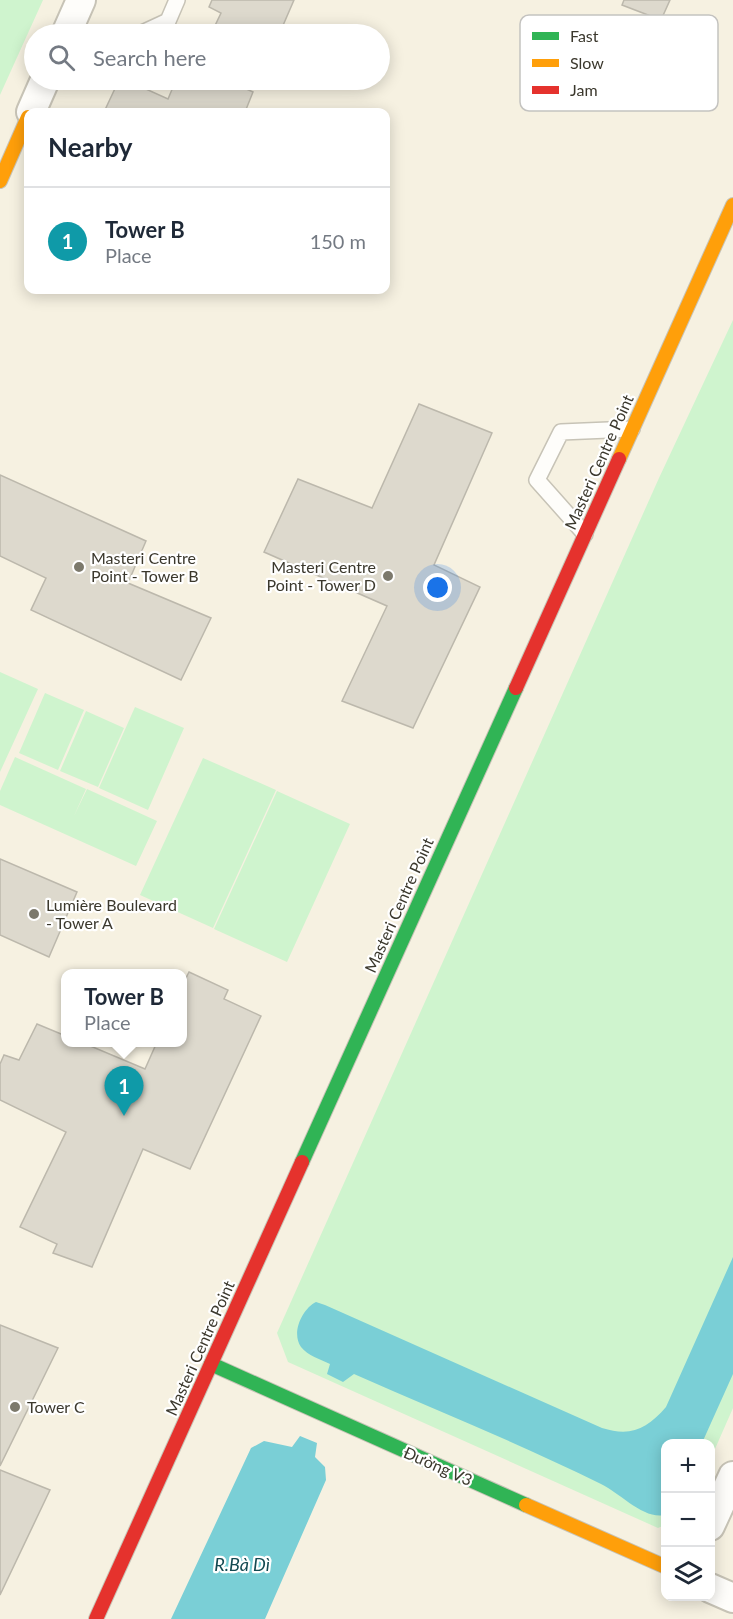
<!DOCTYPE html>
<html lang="en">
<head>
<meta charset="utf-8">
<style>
	:root { --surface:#fff; --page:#f2f2f3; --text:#1f2937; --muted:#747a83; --line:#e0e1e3; --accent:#db2777 }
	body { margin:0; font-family:Lato,sans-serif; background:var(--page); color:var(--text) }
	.controls { position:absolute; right:18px; bottom:18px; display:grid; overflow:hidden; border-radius:12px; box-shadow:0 3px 15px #0003 }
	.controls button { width:54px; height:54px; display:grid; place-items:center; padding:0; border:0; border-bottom:2px solid var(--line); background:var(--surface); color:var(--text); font:30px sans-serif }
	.you { position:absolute; left:438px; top:588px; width:21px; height:21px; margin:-15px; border:4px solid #fff; border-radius:50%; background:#1a73e8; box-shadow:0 0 0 9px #1a73e833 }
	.badge { display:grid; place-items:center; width:39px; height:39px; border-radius:50%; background:var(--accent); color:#fff; font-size:20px; font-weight:700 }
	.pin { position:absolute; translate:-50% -50px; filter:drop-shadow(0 2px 3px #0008) }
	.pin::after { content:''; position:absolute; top:32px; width:21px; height:18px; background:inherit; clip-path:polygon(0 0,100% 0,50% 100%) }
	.popup { position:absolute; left:61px; top:969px; width:126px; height:78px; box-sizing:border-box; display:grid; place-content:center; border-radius:12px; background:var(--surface); filter:drop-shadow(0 2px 4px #0005); font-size:20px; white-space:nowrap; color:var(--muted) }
	.popup b { font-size:22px; color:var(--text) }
	.popup::after { content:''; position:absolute; left:50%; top:100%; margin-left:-12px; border:12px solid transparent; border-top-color:var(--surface) }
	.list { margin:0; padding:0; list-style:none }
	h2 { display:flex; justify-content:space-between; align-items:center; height:78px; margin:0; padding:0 24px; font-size:26px }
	h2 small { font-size:20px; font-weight:400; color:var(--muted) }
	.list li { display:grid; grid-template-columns:39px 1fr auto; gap:18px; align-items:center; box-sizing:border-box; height:108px; padding:0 24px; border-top:2px solid var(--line) }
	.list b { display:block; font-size:22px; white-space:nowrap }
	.list p { margin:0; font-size:20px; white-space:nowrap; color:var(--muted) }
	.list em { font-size:20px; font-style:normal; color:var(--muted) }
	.icon { flex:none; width:33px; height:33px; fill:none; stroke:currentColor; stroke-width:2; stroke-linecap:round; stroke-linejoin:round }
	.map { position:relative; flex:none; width:733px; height:1619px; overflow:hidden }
	.search { position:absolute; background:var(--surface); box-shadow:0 3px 15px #0003; left:24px; top:24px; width:366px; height:66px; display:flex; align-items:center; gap:15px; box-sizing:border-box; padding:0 21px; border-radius:33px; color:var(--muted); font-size:22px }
	.panel { position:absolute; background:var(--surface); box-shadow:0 3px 15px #0003; left:24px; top:108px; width:366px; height:186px; border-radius:12px }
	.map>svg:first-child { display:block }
	.green { fill:#cff4ce }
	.water { fill:#7acfd6 }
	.building { fill:#ddd9cd; stroke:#bcb8ac; stroke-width:1.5 }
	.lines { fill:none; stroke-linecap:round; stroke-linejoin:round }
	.lane-casing { stroke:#c7c3b6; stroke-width:18 }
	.street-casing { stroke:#c7c3b6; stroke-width:32 }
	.fast-casing { stroke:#c7c3b6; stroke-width:16 }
	.slow-casing { stroke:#c7c3b6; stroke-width:16 }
	.jam-casing { stroke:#c7c3b6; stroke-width:16 }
	.lane { stroke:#fefdfa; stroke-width:15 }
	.street { stroke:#fefdfa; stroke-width:28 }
	.fast { stroke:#30b455; stroke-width:14 }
	.slow { stroke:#ff9f0a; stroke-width:14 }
	.jam { stroke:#e5322d; stroke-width:14 }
	.poi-dot { fill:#7c796c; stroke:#fff; stroke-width:2 }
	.labels { text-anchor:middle; stroke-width:4.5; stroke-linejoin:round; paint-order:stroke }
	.street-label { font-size:16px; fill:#3b382d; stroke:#fff }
	.poi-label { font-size:16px; fill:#3b382d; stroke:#fff; text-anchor:start }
	.water-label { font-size:18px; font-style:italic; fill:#134951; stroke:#fff }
	.key { fill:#fff; stroke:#c4c3c0; stroke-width:1.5 }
	.key-label { font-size:16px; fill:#3b382d }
</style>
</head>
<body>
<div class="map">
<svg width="733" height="1619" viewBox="0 0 733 1619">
	<rect width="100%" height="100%" fill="#f6f1e1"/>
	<!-- green -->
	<path class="green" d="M0,0h43l-43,95z
		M733,320v1088l-22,50 -1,-14h-44l-1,81 -7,3 -370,-166 -11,-29 382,-855z
		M0,672l38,17 -38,83z
		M45,693l39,17 -26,60 -39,-17z
		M135,707l49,21 -36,82 -49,-22z
		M86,711l38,17 -26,59 -38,-16z
		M15,757l71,32 -12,27 13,-27 70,32 -21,45 -136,-61v-14z
		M203,758l73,32 -63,138 -73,-33z
		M277,791l73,33 -63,138 -73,-33z"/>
	<!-- water -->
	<path class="water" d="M733,1257v117l-31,69 -36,1 -1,71c-21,5 -45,-22 -64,-31 -81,-40 -165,-74 -247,-110l-11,8 -16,-8 3,-10c-10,-5 -22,-8 -29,-17 -10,-14 1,-38 15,-45l9,3 277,123c29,9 45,1 64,-21z
		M300,1436l17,7 -2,14 10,10 1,13 -61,139h-94l80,-171 13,-7 28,6z"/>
	<!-- building -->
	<path class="building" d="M212,0h82l-13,30 -11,-4 -4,8h-55l10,-21 -12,-6z
		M624,0h46l-9,20 -39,-15z
		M119,80h7l42,19 8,-19h72l-4,8 9,4 -8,20h-141z
		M419,404l73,29 -58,132 46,22 -67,141 -71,-27 45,-95 -123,-54 34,-73 74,29z
		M0,475l146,66 -18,42 83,35 -30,62 -150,-70 15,-32 -46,-22z
		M0,859l77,33 -28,65 -49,-22z
		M189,972l39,18 -4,9 37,17 -71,153 -47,-20 -51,118 -39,-14 4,-9 -37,-17 46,-95 -66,-32v-36l4,-9 15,5 18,-36 29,12v6h15l64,27 12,-27h25v-56z
		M0,1325l58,23 -58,118z
		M0,1470l50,20 -50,105z"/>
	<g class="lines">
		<!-- lane casing -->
		<g class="lane-casing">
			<path id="lane" d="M140,34l28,-13 9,-21
				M585,534l-48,-54 24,-48 71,-3"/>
		</g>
		<!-- street casing -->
		<g class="street-casing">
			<path id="street" d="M66,34l15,-34
				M31,112l14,-32
				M710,1526l23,-50
				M710,1588l23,10"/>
		</g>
		<!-- fast casing -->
		<g class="fast-casing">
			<path id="fast" d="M302,1162l214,-474
				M211,1364l315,141"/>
		</g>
		<!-- slow casing -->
		<g class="slow-casing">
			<path id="slow" d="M0,181l28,-64
				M619,459l114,-254
				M526,1505l140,62"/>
		</g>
		<!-- jam casing -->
		<g class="jam-casing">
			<path id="jam" d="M516,688l103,-229
				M96,1619l206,-457"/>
		</g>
		<!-- lane -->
		<use href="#lane" class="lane"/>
		<!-- street -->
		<use href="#street" class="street"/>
		<!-- fast -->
		<use href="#fast" class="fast"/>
		<!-- slow -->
		<use href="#slow" class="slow"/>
		<!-- jam -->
		<use href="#jam" class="jam"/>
	</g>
	<!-- markers -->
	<g class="poi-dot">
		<circle cx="79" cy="567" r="6"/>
		<circle cx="388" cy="576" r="6"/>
		<circle cx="34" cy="914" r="6"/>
		<circle cx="15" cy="1407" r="6"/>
	</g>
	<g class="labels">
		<!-- street labels -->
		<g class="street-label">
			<text transform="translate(599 462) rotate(-66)" y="6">Masteri Centre Point</text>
			<text transform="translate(399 905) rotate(-66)" y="6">Masteri Centre Point</text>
			<text transform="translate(200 1348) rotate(-66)" y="6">Masteri Centre Point</text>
			<text transform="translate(438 1466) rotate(24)" y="6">Đường V3</text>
		</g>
		<!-- poi labels -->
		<g class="poi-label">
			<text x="91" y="564">Masteri Centre<tspan x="91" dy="18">Point - Tower B</tspan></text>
			<text x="376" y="573" text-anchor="end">Masteri Centre<tspan x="376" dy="18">Point - Tower D</tspan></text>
			<text x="46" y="911">Lumière Boulevard<tspan x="46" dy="18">- Tower A</tspan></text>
			<text x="27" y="1413">Tower C</text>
		</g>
		<!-- water labels -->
		<g class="water-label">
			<text x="242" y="1571">R.Bà Dì</text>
		</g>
	</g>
	<!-- legend -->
	<rect x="520" y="15" width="198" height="96" rx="9" class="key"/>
	<rect x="532" y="32" width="27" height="8" fill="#30b455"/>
	<rect x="532" y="59" width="27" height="8" fill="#ff9f0a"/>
	<rect x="532" y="86" width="27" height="8" fill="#e5322d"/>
	<g class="key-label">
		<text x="570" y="42">Fast</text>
		<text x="570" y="69">Slow</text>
		<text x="570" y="96">Jam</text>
	</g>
</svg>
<div class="controls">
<button>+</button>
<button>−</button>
<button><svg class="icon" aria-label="layers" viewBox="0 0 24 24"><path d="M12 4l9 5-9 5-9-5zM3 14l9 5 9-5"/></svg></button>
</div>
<div class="you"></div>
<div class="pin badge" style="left:124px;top:1116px;background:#0f9aa8">1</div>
<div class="popup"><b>Tower B</b>Place</div>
<div class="search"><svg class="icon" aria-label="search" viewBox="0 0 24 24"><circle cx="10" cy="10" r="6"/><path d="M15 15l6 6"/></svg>Search here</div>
<section class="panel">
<h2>Nearby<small></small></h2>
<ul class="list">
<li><span class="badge" style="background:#0f9aa8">1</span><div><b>Tower B</b><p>Place</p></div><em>150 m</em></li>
</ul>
</section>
</div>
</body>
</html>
